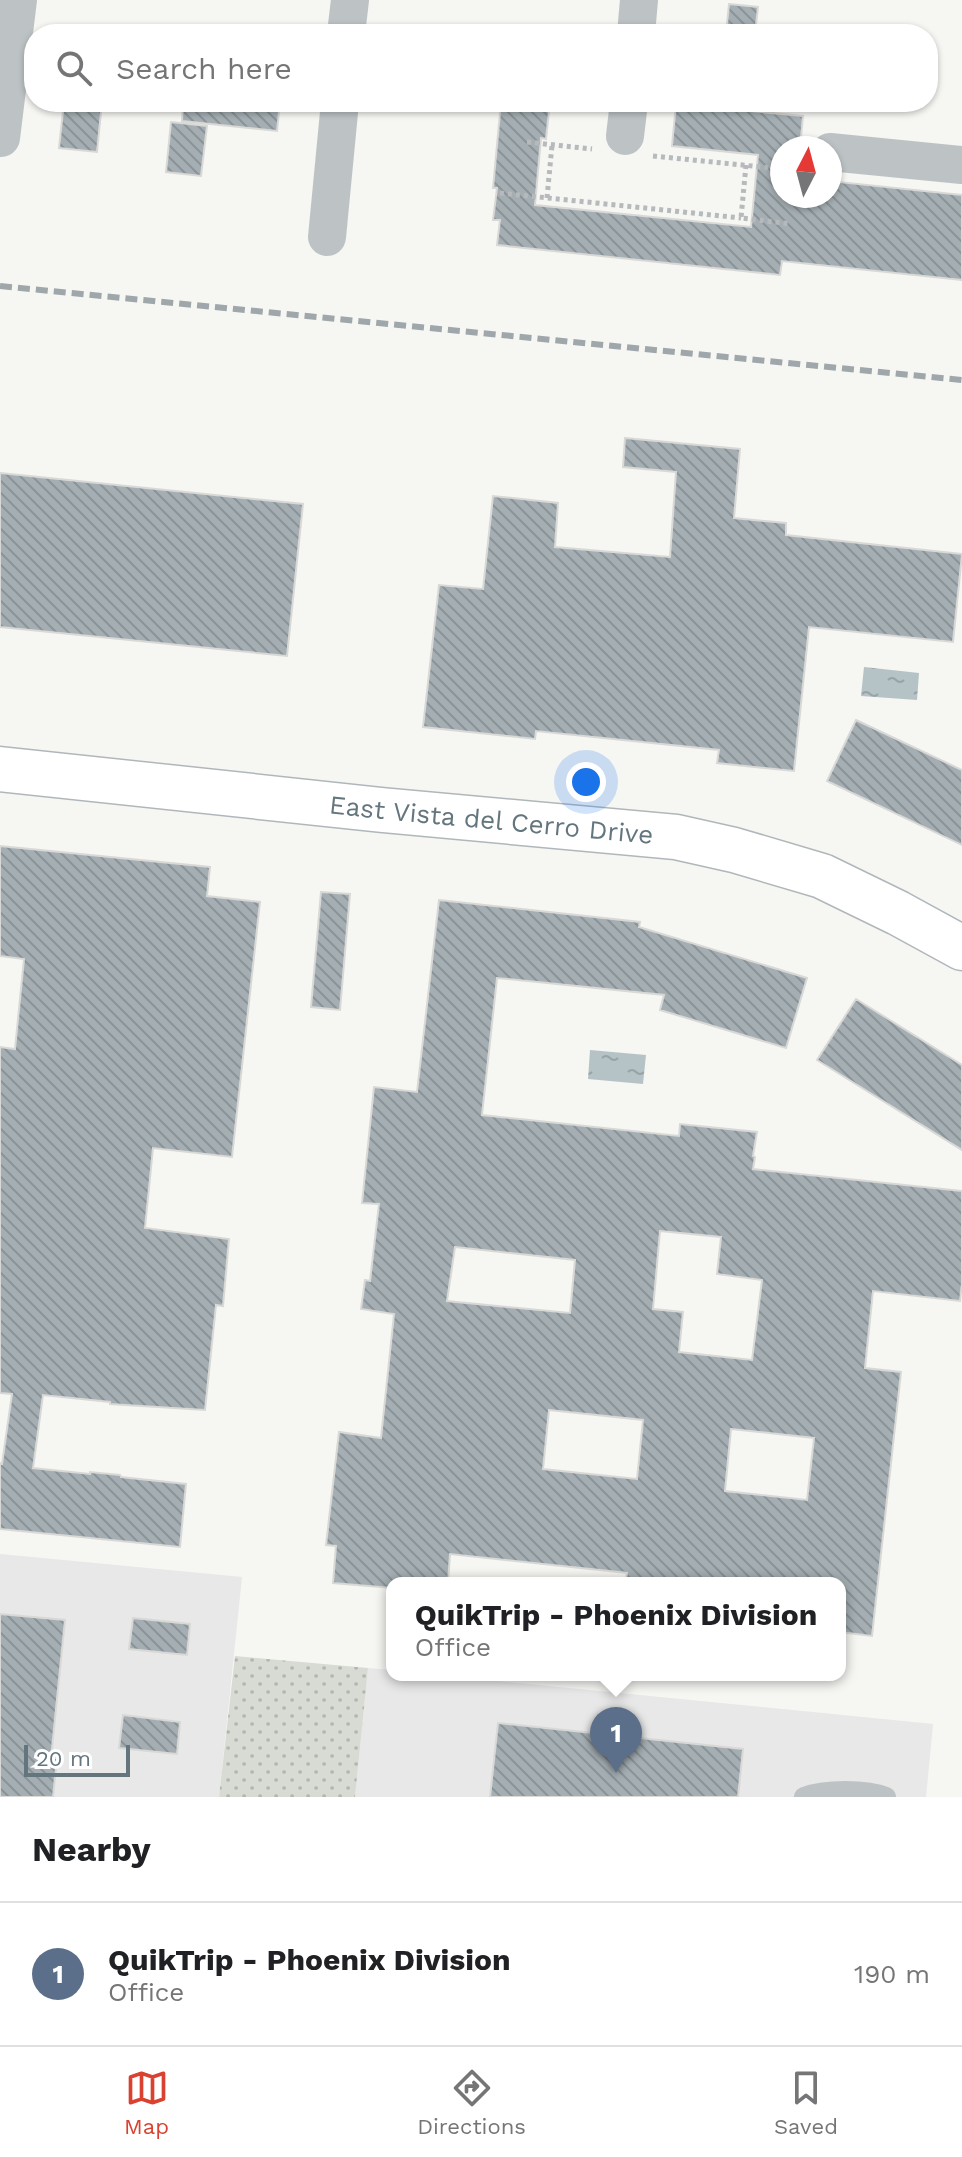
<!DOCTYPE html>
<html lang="en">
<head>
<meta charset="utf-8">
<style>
	:root { --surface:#fff; --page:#f2f2f2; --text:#202124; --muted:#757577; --line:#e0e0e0; --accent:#da4130 }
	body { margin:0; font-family:"Work Sans",sans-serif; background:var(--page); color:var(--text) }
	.compass { position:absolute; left:770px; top:136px; width:72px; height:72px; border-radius:50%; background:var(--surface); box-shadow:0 2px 6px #0004; rotate:6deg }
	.scale { position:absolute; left:24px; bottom:20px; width:106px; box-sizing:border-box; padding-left:8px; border:4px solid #63757d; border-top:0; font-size:22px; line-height:28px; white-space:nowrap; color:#63757d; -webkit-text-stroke:6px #fff; paint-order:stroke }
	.you { position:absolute; left:586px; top:782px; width:28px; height:28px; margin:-20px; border:6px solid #fff; border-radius:50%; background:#1a73e8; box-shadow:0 0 0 12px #1a73e833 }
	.badge { display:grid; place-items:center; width:52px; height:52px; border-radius:50%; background:var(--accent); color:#fff; font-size:26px; font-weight:700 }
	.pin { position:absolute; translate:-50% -66px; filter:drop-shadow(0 2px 4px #0008) }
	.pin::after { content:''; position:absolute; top:42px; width:28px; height:24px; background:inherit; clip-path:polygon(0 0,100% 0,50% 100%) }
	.popup { position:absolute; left:386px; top:1577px; width:460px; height:104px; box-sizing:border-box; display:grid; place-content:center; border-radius:16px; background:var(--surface); filter:drop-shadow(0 2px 6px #0005); font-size:26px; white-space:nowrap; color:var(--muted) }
	.popup b { font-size:30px; color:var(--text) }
	.popup::after { content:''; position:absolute; left:50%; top:100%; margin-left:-16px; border:16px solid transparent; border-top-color:var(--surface) }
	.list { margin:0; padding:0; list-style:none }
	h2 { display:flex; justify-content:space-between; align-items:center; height:104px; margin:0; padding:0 32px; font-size:34px }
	h2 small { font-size:26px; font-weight:400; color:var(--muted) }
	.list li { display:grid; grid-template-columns:52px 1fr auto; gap:24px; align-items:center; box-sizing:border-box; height:144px; padding:0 32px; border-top:2px solid var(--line) }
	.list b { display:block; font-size:30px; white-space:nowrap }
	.list p { margin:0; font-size:26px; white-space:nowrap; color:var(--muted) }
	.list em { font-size:26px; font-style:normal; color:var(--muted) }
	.icon { flex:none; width:44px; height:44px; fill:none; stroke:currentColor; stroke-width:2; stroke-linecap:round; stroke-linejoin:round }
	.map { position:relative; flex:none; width:962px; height:1797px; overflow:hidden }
	.search { position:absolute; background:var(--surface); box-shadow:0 2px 6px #0004; left:24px; right:24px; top:24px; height:88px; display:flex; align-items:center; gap:20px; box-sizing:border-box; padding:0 28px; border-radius:32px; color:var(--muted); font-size:30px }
	.sheet { height:248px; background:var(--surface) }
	nav { display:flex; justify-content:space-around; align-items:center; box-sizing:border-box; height:112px; border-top:2px solid var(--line); background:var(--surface); font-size:22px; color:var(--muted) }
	nav a { display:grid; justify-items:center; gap:4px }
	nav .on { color:var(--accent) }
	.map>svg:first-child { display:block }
	.built { fill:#e7e8e7 }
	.grass { fill:url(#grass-dots) }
	.water { fill:url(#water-ripples) }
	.building { fill:url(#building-back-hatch); stroke:#d8d8d6; stroke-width:2; fill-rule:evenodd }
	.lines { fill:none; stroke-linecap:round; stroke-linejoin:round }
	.secondary-casing { stroke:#b0b7ba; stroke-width:47 }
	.path { stroke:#b6babc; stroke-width:5; stroke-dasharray:4 4; stroke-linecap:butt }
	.lane { stroke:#bdc3c5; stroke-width:20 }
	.street { stroke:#bdc3c5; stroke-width:38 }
	.secondary { stroke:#fff; stroke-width:44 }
	.rail { stroke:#9fa7ab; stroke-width:6; stroke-dasharray:12 6; stroke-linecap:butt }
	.labels { text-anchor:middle; stroke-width:8; stroke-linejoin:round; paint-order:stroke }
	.street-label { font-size:26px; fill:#63757d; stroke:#fff }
</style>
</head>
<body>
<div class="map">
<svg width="962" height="1797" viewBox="0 0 962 1797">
	<defs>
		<pattern id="grass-dots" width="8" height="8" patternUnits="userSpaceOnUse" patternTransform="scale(2)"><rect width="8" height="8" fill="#d7dbd3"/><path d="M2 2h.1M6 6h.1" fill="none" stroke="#b2b6b0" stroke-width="1.8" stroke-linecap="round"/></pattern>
		<pattern id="water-ripples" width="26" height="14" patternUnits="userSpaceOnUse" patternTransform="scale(2)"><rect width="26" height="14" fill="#b5c3c6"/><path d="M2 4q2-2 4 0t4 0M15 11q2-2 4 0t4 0" fill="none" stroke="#97a3a6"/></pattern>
		<pattern id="building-back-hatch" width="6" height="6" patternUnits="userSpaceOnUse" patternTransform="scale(2)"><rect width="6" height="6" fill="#a5afb3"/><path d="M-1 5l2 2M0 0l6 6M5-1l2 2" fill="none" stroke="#8a9397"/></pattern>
	</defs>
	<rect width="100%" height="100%" fill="#f6f6f3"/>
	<!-- built -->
	<path class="built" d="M0,1554l242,23 -23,220h-219z
		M368,1668l24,2v5h46l495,49 -7,73h-571z"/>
	<!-- grass -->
	<path class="grass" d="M235,1656l133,12 -13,129h-136z"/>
	<!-- water -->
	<path class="water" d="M864,667l55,6 -2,27 -56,-4z
		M590,1050l56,5 -3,29 -55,-5z"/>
	<!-- building -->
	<path class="building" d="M729,4l29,3 -3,27h-29z
		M64,102h38l-5,50 -38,-4z
		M183,102h97l-3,29 -95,-10z
		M501,102h49l-4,37 -5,-1 -6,67 216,22 7,-72 -86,-9 4,-42 127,12 -3,32h-18v48h48v-15l132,14v85l-180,-19 -2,14 -283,-30 3,-25h-7l4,-32h-4z
		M171,122l36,4 -6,50 -35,-4z
		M625,438l115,11 -6,69 52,5v12l176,19 -9,88 -144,-15 -15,144 -77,-8 2,-13 -183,-19 -1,8 -112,-12 16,-142 44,4 10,-93 65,7 -3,44 115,10 6,-85 -53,-5z
		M0,473l303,31 -16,152 -287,-29z
		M856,720l106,50v75l-135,-64z
		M0,846l210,21 -3,29 53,6 -28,255 -79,-9 -8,80 84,11 -6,67 -7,-1 -11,105 -95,-6v-2l-67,-7 -10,73 57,6v-2l30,3 1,2 65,7 -6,63 -180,-18v-66l2,1 10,-70 -12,-1v-346l15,2 9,-90 -24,-3z
		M321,892l29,2 -10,116 -29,-3z
		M439,900l201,22 -1,5 168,51 -21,70 -126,-38 4,-15 -167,-17 -15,137 197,21 1,-12 77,8 -4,24 2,1 -2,12 209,22v92l-2,18 -87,-10 -8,77 36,4 -29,264 -32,-4v-49h-87l-37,-4 -1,4h-40l-49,-5 1,-5 -177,-19 -2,29h-56v5l-59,-5 3,-37 -10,-1 13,-113 42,6 13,-124 -33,-5 4,-29 5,1 9,-77 -17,-1 12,-116 43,5zM660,1231l61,6 -4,37 45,6 -10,80 -73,-8 4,-40 -30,-3zM455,1247l120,13 -5,53 -123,-12zM549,1410l94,10 -6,59 -94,-10zM731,1429l83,9 -7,62 -82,-9z
		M856,999l106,66v85l-145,-90z
		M0,1614l65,6 -14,138h6l-4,39h-53z
		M133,1618l57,6 -3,31 -58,-6z
		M123,1715l57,7 -3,32 -58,-6z
		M498,1723l245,26 -5,48h-248z"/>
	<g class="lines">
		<!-- secondary casing -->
		<g class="secondary-casing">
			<g id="secondary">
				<path id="s1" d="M0,769l382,41 294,27 58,13 88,26 76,37 64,35"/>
			</g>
		</g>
		<!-- path -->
		<path class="path" d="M527,142l65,7
			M653,156l129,13
			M746,165l-5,53 50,6
			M500,193l241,25
			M547,198l5,-53"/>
		<!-- lane -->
		<path class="lane" d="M804,1797c20,-8 63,-8 82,0"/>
		<!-- street -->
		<path class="street" d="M346,34l4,-34
			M636,34l3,-34
			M625,136l4,-34
			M1,138l17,-138
			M830,152l132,13
			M327,237l13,-135"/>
		<!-- secondary -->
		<use href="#secondary" class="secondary"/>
		<!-- rail -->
		<path class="rail" d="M0,286l962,94"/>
	</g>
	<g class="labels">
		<!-- street labels -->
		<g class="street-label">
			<text dy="9" stroke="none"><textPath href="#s1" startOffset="494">East Vista del Cerro Drive</textPath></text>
		</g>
	</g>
</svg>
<svg class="compass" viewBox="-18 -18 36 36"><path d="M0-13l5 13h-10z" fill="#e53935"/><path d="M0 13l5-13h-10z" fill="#757577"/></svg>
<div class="scale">20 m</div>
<div class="you"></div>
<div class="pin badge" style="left:616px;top:1773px;background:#5c6f8a">1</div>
<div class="popup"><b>QuikTrip - Phoenix Division</b>Office</div>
<div class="search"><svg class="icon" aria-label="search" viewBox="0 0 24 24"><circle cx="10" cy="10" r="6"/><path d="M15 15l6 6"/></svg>Search here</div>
</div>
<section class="sheet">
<h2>Nearby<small></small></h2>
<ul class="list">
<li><span class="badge" style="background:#5c6f8a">1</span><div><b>QuikTrip - Phoenix Division</b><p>Office</p></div><em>190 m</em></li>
</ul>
</section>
<nav>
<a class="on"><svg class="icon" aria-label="map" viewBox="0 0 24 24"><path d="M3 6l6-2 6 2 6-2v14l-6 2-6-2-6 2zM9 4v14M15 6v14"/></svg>Map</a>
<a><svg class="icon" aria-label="directions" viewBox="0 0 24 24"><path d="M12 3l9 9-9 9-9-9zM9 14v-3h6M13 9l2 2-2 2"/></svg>Directions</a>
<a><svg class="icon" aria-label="saved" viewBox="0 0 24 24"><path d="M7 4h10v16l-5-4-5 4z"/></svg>Saved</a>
</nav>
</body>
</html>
